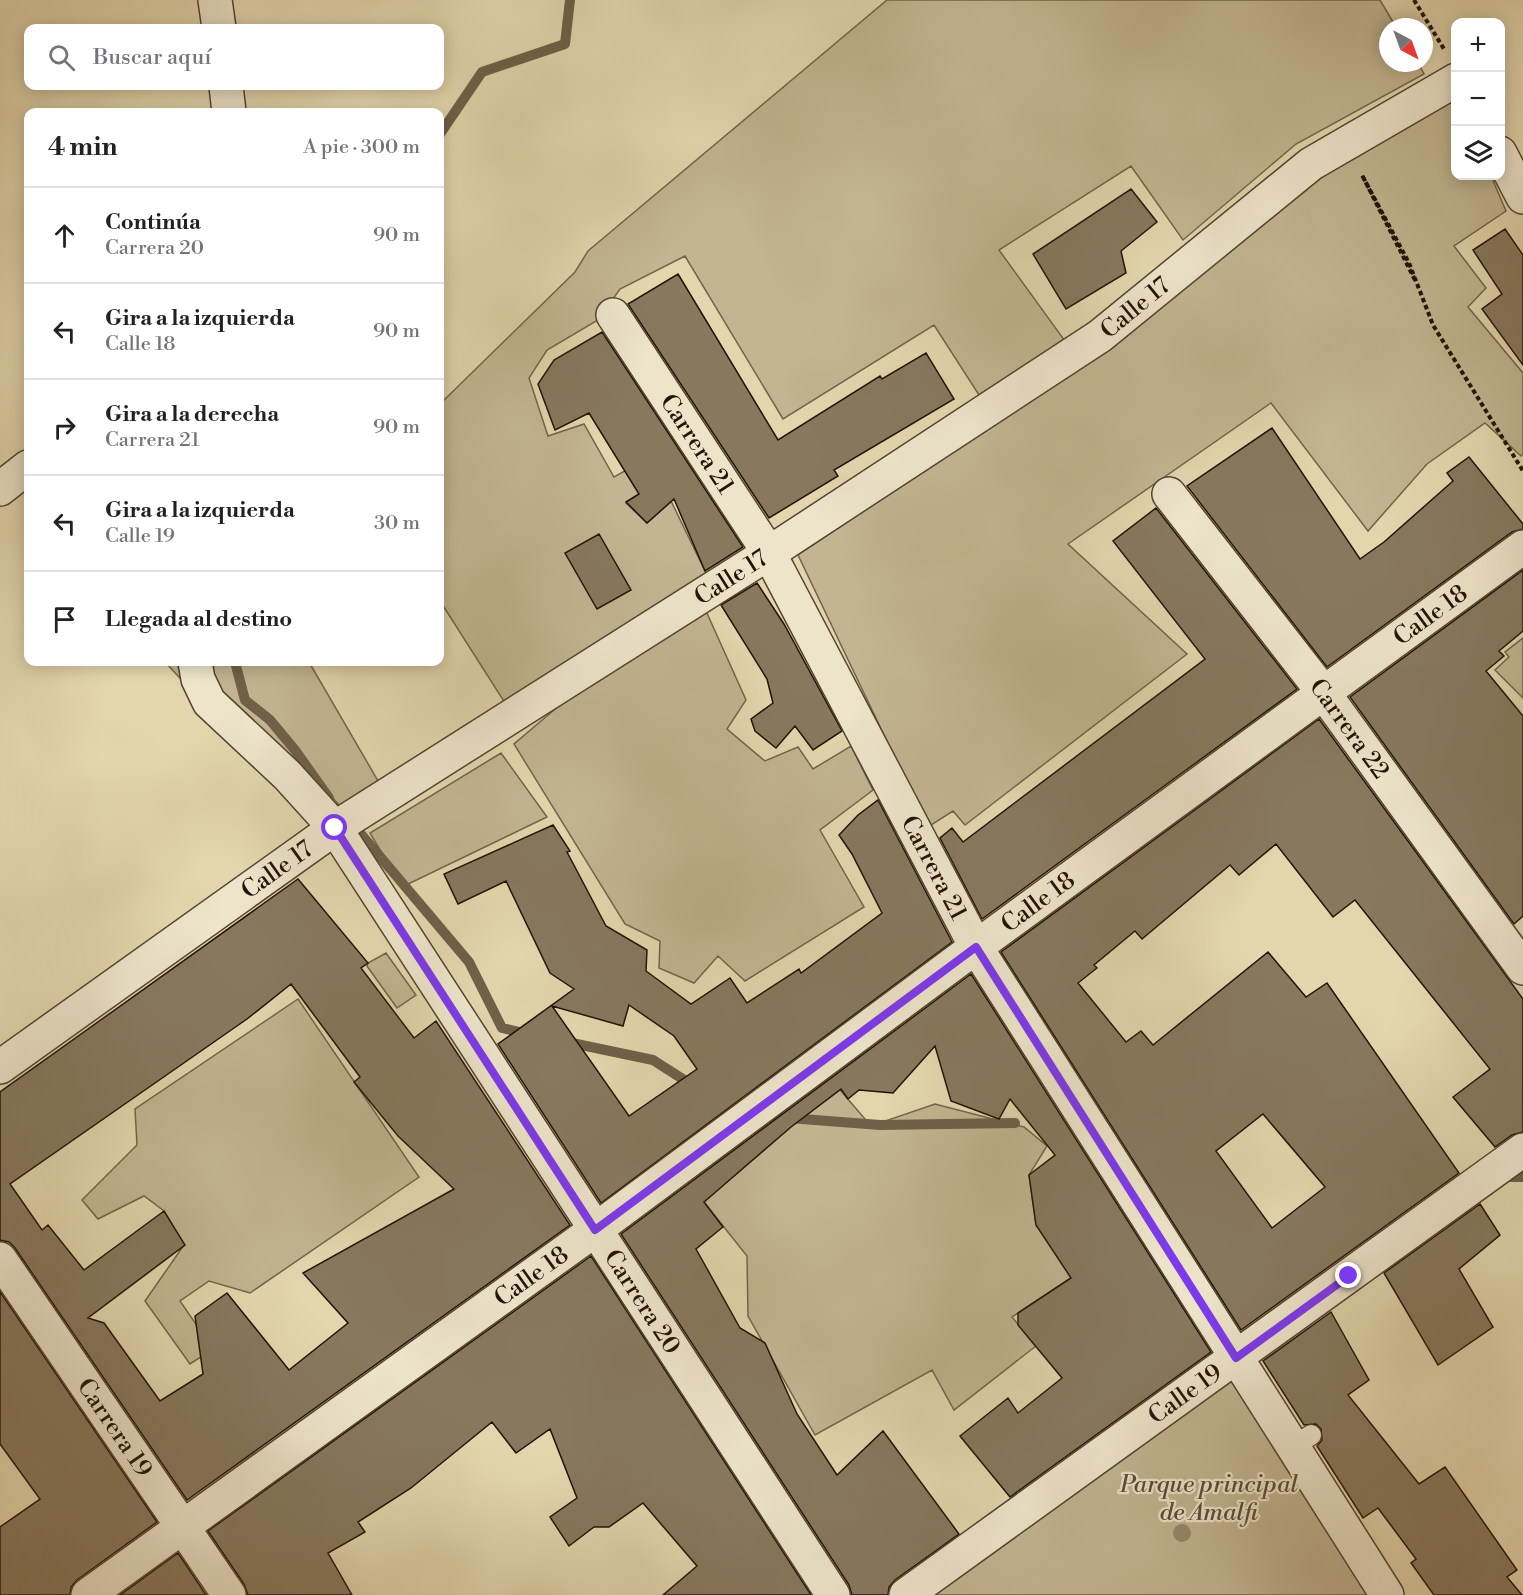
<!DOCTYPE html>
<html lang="es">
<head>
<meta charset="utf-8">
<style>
	:root { --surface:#fff; --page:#f6f6f6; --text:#202124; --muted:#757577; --line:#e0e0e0 }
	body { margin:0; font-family:"Libre Bodoni",serif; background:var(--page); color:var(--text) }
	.controls { position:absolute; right:18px; top:18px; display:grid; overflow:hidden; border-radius:12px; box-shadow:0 3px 15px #0003 }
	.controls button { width:54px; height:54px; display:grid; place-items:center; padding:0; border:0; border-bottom:2px solid var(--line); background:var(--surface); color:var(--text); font:30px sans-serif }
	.compass { position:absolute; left:1379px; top:18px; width:54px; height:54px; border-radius:50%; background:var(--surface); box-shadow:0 3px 15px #0003; rotate:139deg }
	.stop { position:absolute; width:18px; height:18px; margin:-14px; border:4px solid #7c3aed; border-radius:50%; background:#fff }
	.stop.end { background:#7c3aed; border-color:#fff; box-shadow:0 2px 6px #0008 }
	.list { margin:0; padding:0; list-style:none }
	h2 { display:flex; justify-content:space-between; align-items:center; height:78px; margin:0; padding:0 24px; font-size:26px }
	h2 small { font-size:20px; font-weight:400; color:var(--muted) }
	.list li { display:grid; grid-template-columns:39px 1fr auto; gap:18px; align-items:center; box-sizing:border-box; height:96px; padding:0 24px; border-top:2px solid var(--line) }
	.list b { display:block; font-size:22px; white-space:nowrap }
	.list p { margin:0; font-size:20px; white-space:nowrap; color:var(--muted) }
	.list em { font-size:20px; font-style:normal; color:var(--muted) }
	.icon { flex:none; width:33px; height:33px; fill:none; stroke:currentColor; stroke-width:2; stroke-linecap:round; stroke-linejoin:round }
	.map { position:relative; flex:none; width:1523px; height:1595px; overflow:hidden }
	.search { position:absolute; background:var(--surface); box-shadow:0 3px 15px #0003; left:24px; top:24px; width:420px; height:66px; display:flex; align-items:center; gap:15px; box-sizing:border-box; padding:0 21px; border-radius:12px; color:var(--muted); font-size:22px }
	.panel { position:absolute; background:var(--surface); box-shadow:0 3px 15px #0003; left:24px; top:108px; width:420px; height:558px; border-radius:12px }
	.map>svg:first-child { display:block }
	.green { fill:#c2b591; stroke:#72644c; stroke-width:1.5 }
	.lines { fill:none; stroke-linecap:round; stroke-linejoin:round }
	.stream { stroke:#6f6049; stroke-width:10 }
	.building { fill:#87785e; stroke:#231308; stroke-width:1.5; fill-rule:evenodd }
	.lane-casing { stroke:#534431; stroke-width:22 }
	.street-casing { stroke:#534431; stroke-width:36 }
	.path { stroke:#231308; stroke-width:4; stroke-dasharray:4.5 3; stroke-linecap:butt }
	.lane { stroke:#ede4ca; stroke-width:20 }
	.street { stroke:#ede4ca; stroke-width:33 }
	.tree { fill:#988a6d }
	.route { stroke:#7c3aed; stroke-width:8 }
	.labels { text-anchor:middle; stroke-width:4.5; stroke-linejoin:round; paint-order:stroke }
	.street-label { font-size:24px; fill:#231308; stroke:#ede4ca }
	.park-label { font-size:24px; font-style:italic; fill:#5b4c38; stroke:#ede4ca }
</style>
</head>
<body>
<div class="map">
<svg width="1523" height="1595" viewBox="0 0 1523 1595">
	<rect width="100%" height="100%" fill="#e3d6ad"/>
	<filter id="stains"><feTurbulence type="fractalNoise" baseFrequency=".00333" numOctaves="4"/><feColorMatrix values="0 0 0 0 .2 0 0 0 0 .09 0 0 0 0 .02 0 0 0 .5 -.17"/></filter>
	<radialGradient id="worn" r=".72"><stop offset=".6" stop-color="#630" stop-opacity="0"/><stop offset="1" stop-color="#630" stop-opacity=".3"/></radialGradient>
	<!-- green -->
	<path class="green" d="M887,0h493l16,27h-8v36h30l6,11 -128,70 -113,96 -52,-74 -132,84 66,91 -86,54 -45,-70 -151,94 -98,-163 -65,33 -22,31 -51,30 -18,28 19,58 36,-12 30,53 34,-19 12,21 -34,24 21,20 24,-22 35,72 -6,9 -195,121 -65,-102v-197l135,-132 13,-21z
		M1455,94l1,82h35l15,35 -52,35 32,42 -18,19 55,66v81l-2,2 -36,-33 -58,41 -59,67 -97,-128 -203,141 119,110 -222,171 -12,-14 -25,16 -130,-272 307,-207 219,-179z
		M706,611l40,89 -19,29 38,32 33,-14 15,22 38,-23 22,44 -53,40 44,77 -119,74 -27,-25 -24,27 -35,-15 1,-27 -35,-17 -111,-180 86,-73z
		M1523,638v60l-28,-28 14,-13 -4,-5z
		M165,662h144l72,124 -36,26 -29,-34 -91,-51z
		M501,753l46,64 -145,70 -32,-54z
		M386,953l30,42 -19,13 -30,-42 1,-3z
		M298,999l121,178 -169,116 -41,-12 -29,20 33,48 -23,15 -45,-63 39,-56 -20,-34 -20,-15 -46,23 -16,-19 55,-55 -2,-36z
		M840,1090l31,36 64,-22 89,23 23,19 -18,29 7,50 36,52 -60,40 24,29 -82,64 -22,-40 -117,65 -67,-119 -1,-60 -43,-54 74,-66z
		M1236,1357l151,238h-481z"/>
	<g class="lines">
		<!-- stream -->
		<path class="stream" d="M440,134l42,-62 83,-28 5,-44
			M235,662l10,38 25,20 25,30 34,48
			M360,833l109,129 33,66 26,6
			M567,1042l86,18 39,25
			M763,1116l117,9 135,-2
			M1501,1177h22"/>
	</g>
	<!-- building -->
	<path class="building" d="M1131,189l26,33 -36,29 5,22 -60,36 -33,-55z
		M1505,229l18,26v110l-41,-56 20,-15 -29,-44z
		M678,274l100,166 102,-64 2,3 44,-26 28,46 -120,71 4,6 -69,42 -141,-214z
		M602,332l141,215 -38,24 -31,-72 -27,24 -21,-21 13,-8 -50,-81 -34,17 -17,-46 16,-24z
		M1272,428l88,131 24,-17 69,-61 -6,-8 22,-16 54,67v5l-11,3 -185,135 -140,-181z
		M1156,508l141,181 -315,230 -42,-81 12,-10 11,14 242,-183 -92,-118z
		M599,534l32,56 -34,19 -32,-56z
		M1523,570v61l-24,20 5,5 -18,15 37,45v200l-9,8 -164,-227z
		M757,583l27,41 58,107 -29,19 -18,-24 -19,22 -21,-17 -4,-12 22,-16 -6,-24 -46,-74z
		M1319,719l204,280v133l-11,3 -17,12 -42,-50 37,-28 -135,-169 -22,17 -57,-73 -37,31 -9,-10 -88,74 -7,-8 -41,34 3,3 -19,15 48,59 15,-11 12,14 115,-93 38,45 21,-14 132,190 -218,157 -240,-378zM1263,1114l62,73 -53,41 -56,-77z
		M878,800l74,142 -351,261 -103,-159 76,-55 -24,-16 -44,-92 -48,23 -14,-30 109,-49 17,26 -3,1 39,74 41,24 -1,21 45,33 39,-26 17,25 52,-34 2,4 81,-60 -30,-59 -13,-19 19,-20zM629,1005l45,31 23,33 -68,47 -77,-110 71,20z
		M298,879l70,84 -7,5 53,70 22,-17 134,204 -383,275 -172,-252 -6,-6 -9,-2v-148zM291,984l69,93 -6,5 44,54 56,53 -151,84 45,50 -59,47 -62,-77 -32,23 8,58 -43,27 -56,-78 -16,-5 97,-73 -21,-34 -80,59 -36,-45 -6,5 -32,-46 237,-165z
		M971,974l240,378 -201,145 -50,-61 48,-38 10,15 44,-35 -44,-53v-12l53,-35 -35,-53 -7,-50 26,-20 -45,-56 -11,20 -48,-18 -16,-55 -42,47 -34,-3 -11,9 -7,-10 -50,38 -87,75 19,25 -27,22 44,79 25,15 32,71 40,61 46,-44 76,103 -64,46 -6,7 -1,8h-36l-3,-10 -228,-351z
		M1480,1204l20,31 -41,34 34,58 -55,38 -54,-92z
		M591,1256l220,339h-148l34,-29 -54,-63 -34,24h-15l-25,19 -19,-29 27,-19 -27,-69 -34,24 -24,-31 -81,66 -53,34 7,10 -37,21 24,42h-104l-4,-11 -36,-53z
		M0,1292l157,230 -80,58 -6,7 -1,8h-70v-68l40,-28 -40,-55z
		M1331,1312l38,68 -21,15 71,89 26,-17 72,103 -10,7 15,18h-88l-23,-32 5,-4 -38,-51 -15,10 -46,-72 5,-6 -1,-11 -5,-5 -12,1 -41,-64z
		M178,1553l28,42h-86z"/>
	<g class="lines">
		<!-- lane casing -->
		<g class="lane-casing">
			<path id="lane" d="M1293,1447l18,-12"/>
		</g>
		<!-- street casing -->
		<g class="street-casing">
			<g id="street">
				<path d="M215,0l4,28"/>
				<path d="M226,86l3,26"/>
				<path d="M1500,153l23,44"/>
				<path id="s1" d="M613,315l156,238 207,394 411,648"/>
				<path d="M0,489l28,-22"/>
				<path id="s2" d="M1169,494l154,198 200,276"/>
				<path id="s3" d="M195,662l3,17 11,23 78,73 48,53 498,767"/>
				<path id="s4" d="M0,1067l335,-239 434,-275 331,-217 211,-172 145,-84"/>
				<path id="s5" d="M0,1259l229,336"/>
				<path id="s6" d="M88,1595l507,-365 381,-283 547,-400"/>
				<path id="s7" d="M906,1595l617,-445"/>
			</g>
		</g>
		<!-- path -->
		<path class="path" d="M1414,0l30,49
			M1415,280l-53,-105 47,88 24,62 90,146"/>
		<!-- lane -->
		<use href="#lane" class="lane"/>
		<!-- street -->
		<use href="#street" class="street"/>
	</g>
	<!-- trees -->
	<circle class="tree" cx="1182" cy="1533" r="9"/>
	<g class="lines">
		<!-- route -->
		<path class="route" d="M335,828l260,402 381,-283 260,411 113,-82"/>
	</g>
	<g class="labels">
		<!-- street labels -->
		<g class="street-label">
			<text dy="8" stroke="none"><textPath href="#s4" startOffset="1366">Calle 17</textPath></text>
			<text dy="8" stroke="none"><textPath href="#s1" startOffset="154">Carrera 21</textPath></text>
			<text dy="8" stroke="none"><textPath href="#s4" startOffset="880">Calle 17</textPath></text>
			<text dy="8" stroke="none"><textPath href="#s6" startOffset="1662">Calle 18</textPath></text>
			<text dy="8" stroke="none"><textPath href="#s2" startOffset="296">Carrera 22</textPath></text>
			<text dy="8" stroke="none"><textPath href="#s1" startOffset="640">Carrera 21</textPath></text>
			<text dy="8" stroke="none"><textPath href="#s4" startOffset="340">Calle 17</textPath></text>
			<text dy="8" stroke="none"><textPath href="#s6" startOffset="1176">Calle 18</textPath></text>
			<text dy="8" stroke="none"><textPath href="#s6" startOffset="546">Calle 18</textPath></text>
			<text dy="8" stroke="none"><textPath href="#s3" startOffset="786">Carrera 20</textPath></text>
			<text dy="8" stroke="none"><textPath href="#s7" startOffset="344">Calle 19</textPath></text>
			<text dy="8" stroke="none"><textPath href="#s5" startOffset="204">Carrera 19</textPath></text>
		</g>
		<!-- park labels -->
		<g class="park-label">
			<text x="1209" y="1492">Parque principal<tspan x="1209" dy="28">de Amalfi</tspan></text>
		</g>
	</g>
	<rect width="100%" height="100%" filter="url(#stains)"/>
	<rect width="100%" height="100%" fill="url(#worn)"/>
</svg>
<div class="controls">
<button>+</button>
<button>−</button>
<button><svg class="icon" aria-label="layers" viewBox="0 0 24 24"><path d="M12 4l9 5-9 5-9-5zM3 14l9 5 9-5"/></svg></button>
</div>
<svg class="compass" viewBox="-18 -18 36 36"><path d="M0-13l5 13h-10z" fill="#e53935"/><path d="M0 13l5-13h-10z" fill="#757577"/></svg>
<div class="stop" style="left:335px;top:828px"></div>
<div class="stop end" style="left:1349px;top:1276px"></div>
<div class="search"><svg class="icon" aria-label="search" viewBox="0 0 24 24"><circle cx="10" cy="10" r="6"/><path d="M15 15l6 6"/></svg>Buscar aquí</div>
<section class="panel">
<h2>4 min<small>A pie · 300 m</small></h2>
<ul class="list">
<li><svg class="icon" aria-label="ahead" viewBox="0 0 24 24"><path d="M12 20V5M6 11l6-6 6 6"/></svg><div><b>Continúa</b><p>Carrera 20</p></div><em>90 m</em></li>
<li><svg class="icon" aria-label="left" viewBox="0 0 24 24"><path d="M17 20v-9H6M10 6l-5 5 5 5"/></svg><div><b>Gira a la izquierda</b><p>Calle 18</p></div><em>90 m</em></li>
<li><svg class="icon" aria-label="right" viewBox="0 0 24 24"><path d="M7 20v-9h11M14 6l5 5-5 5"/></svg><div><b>Gira a la derecha</b><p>Carrera 21</p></div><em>90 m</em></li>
<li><svg class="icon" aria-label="left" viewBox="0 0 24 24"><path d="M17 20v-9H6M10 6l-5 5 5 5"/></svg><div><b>Gira a la izquierda</b><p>Calle 19</p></div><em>30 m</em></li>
<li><svg class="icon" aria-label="arrive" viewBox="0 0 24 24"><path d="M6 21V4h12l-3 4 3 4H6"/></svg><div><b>Llegada al destino</b></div></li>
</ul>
</section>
</div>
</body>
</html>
